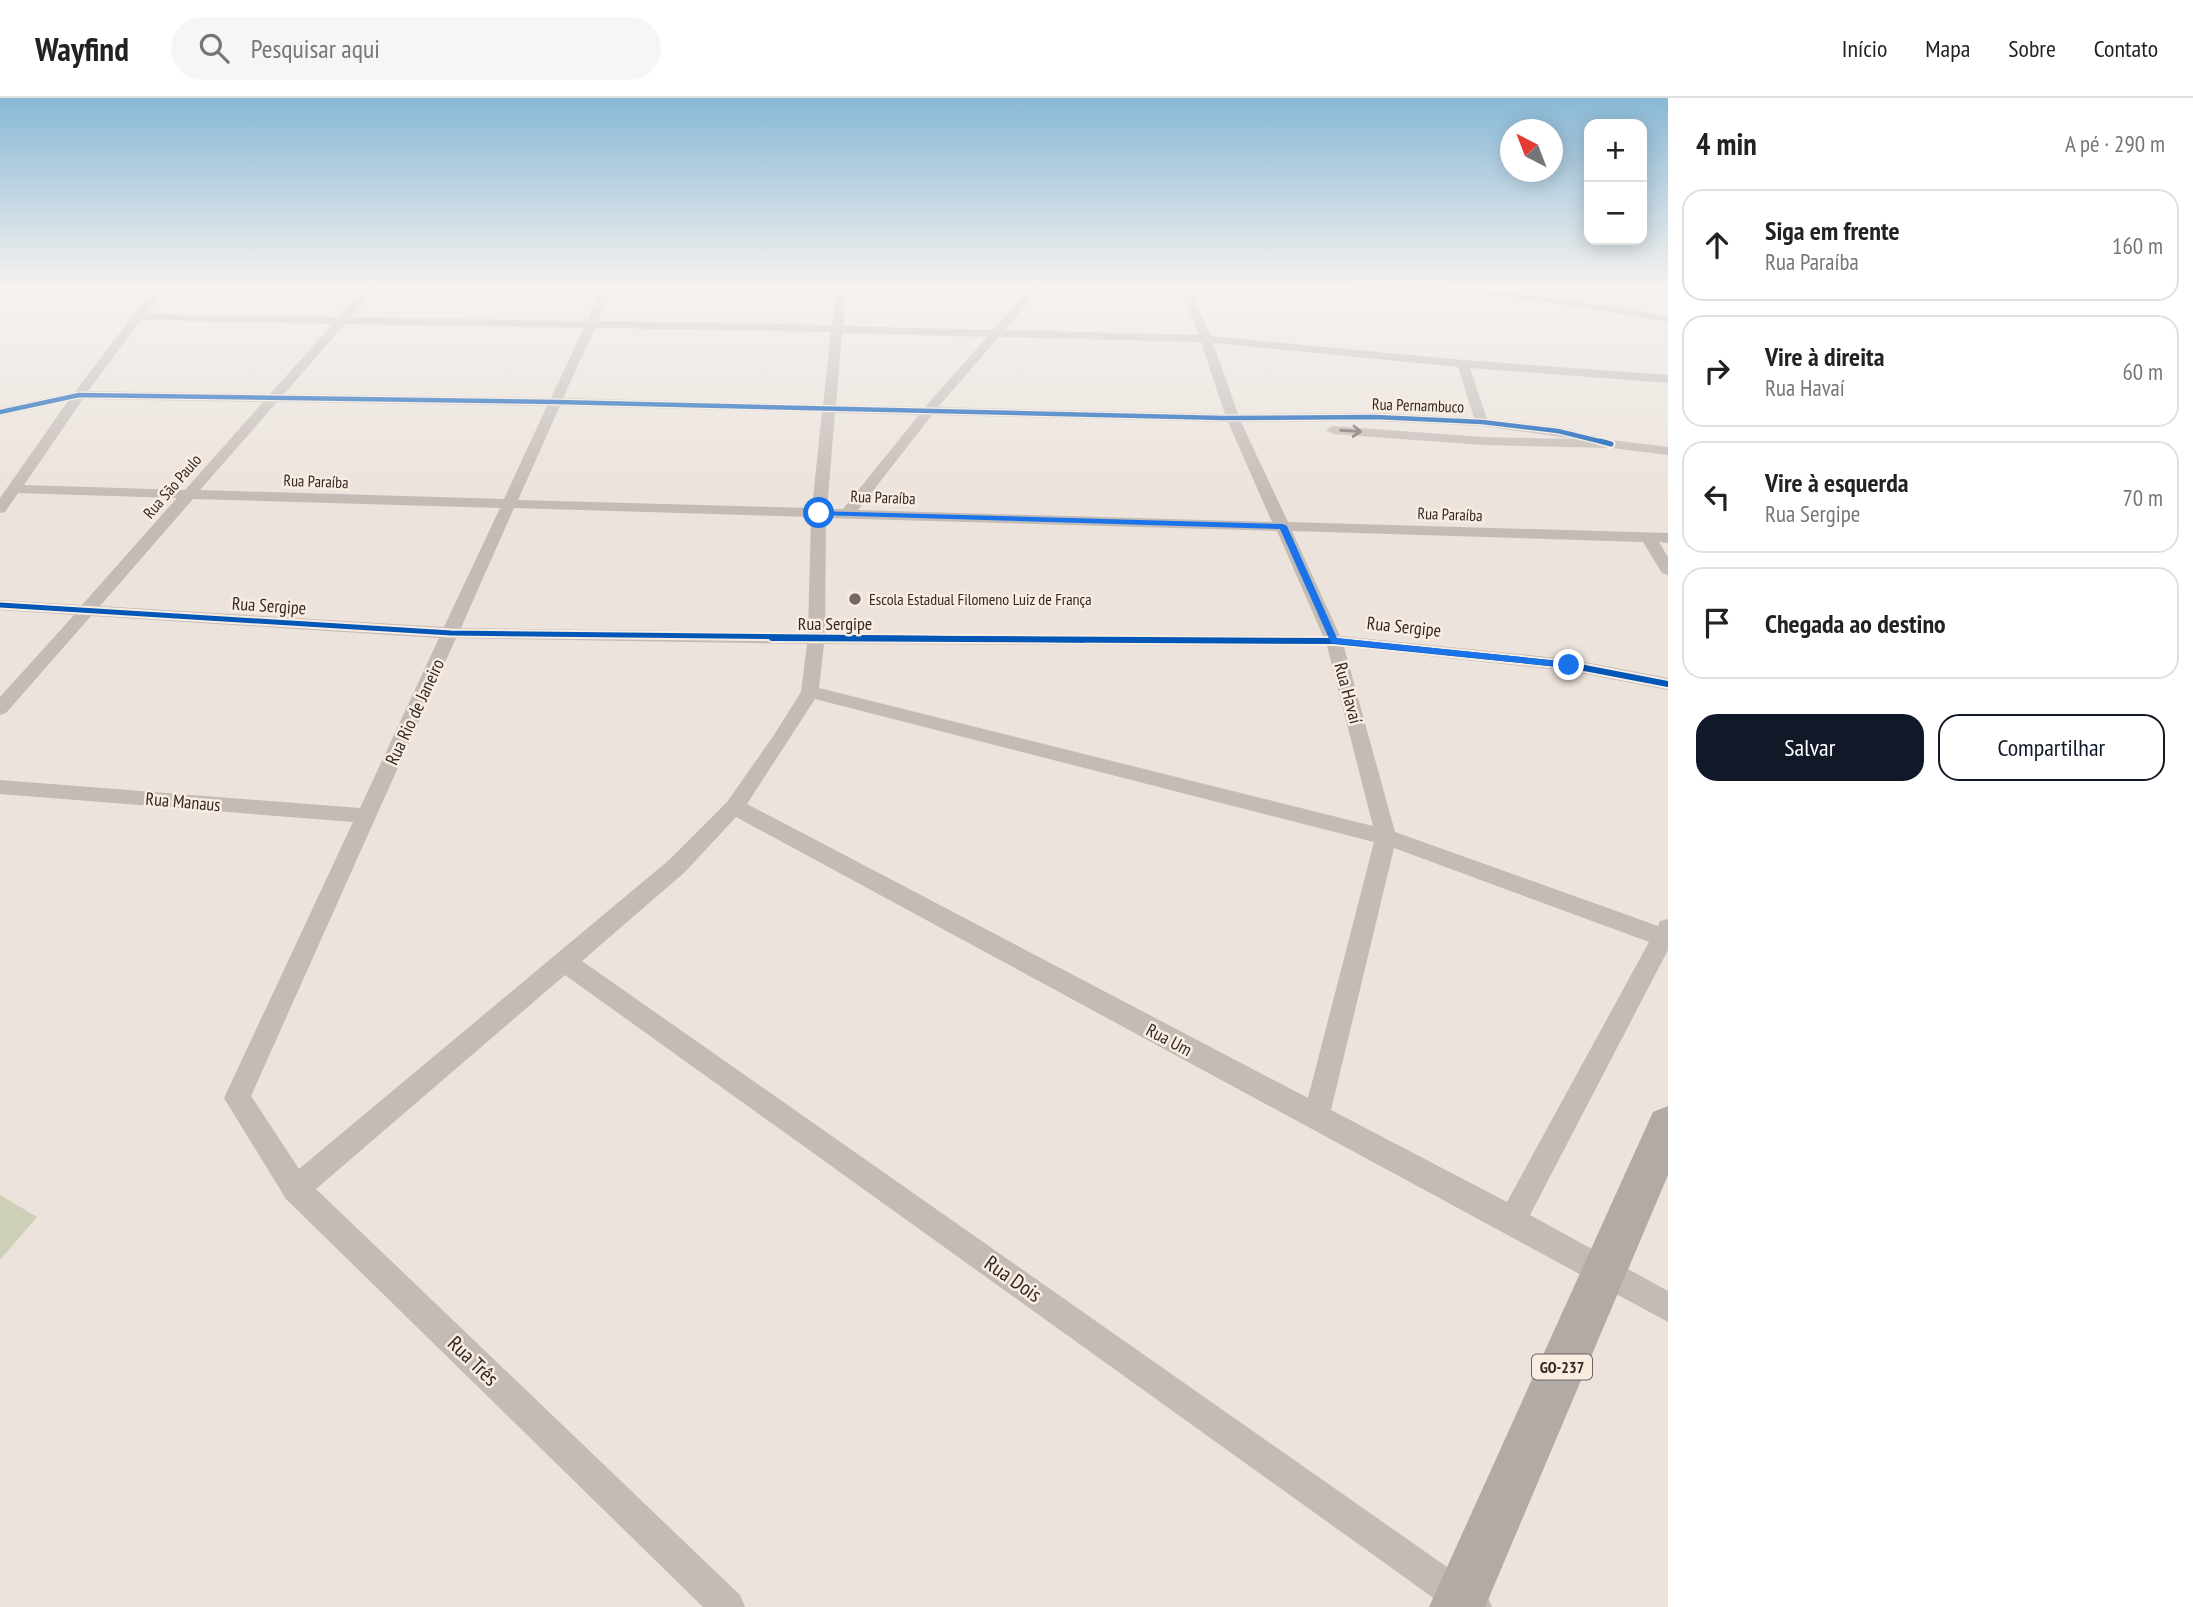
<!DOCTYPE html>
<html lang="pt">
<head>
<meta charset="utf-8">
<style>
	:root { --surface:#fff; --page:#f6f6f6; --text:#222; --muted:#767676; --line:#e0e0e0; --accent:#111827 }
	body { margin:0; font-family:"PT Sans Narrow",sans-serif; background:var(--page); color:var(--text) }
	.controls { position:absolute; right:21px; top:21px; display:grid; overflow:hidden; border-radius:14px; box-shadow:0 4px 18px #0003 }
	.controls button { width:63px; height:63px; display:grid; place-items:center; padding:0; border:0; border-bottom:2px solid var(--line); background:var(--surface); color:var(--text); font:35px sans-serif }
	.compass { position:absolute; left:1500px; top:21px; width:63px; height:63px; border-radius:50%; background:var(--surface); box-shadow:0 4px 18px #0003; rotate:318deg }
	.stop { position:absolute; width:21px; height:21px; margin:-16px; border:5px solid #1a73e8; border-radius:50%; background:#fff }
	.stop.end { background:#1a73e8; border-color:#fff; box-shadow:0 2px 7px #0008 }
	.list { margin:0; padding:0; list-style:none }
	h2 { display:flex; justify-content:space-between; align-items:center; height:91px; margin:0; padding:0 28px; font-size:30px }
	h2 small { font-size:23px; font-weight:400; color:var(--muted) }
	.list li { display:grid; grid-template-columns:46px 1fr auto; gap:21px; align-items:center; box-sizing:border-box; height:112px; margin:0 14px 14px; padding:0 14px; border:2px solid var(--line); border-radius:21px }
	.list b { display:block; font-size:26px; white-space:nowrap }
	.list p { margin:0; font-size:23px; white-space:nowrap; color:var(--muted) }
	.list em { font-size:23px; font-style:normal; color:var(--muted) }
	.actions { display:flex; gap:14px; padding:21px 28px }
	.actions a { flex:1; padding:16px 0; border:2px solid var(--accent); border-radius:21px; text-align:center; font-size:24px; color:var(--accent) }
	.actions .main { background:var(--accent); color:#fff }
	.icon { flex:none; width:38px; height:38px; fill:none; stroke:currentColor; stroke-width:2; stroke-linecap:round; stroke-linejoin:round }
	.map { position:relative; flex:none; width:1668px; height:1509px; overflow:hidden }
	header { display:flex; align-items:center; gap:42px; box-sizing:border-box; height:98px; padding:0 35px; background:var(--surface); border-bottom:2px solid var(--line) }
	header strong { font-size:33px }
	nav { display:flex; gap:38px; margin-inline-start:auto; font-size:24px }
	.search { width:490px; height:63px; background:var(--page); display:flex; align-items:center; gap:18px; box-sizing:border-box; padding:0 24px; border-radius:38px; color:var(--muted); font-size:26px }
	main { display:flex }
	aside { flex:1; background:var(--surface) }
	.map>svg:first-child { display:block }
	.green { fill:#cdd0b6 }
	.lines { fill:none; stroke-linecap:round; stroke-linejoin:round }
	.minor { fill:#c3bbb6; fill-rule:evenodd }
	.primary { fill:#b2aaa5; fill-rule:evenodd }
	.cycleway-far2-casing { stroke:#f9ede2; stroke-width:7 }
	.cycleway-far1-casing { stroke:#f9ede2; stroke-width:9 }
	.cycleway-casing { stroke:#f9ede2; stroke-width:10 }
	.cycleway-far2 { stroke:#0057b8; stroke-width:4.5 }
	.cycleway-far1 { stroke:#0057b8; stroke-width:5 }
	.cycleway { stroke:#0057b8; stroke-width:6 }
	.oneway { stroke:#746a66 }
	.route { fill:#1a73e8 }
	.poi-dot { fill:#746965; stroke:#f9ede2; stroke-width:2.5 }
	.labels { text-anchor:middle; stroke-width:5; stroke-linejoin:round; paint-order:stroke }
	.far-street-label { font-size:16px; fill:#342825; stroke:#f9ede2 }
	.far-poi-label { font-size:16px; fill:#342825; stroke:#f9ede2; text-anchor:start }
	.shield { fill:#f9ede2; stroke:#6f635e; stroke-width:2 }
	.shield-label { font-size:16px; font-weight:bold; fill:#342825 }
	.street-label { font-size:18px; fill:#342825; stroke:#f9ede2 }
	.near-street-label { font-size:21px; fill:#342825; stroke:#f9ede2 }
</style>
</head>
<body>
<header>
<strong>Wayfind</strong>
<div class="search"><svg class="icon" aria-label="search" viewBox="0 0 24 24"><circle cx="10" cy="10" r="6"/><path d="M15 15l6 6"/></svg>Pesquisar aqui</div>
<nav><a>Início</a><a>Mapa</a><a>Sobre</a><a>Contato</a></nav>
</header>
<main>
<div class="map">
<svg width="1668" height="1509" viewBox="0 0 1668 1509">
	<rect width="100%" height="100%" fill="#ebe3dc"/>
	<!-- green -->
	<path class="green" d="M0,1097l37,22 -37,43z"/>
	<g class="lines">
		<!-- minor -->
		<path class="minor" d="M155,189h10l-19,27 192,3 28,-30h10l-26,30 237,4 16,-34h10l-15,34 234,4 4,-38h10l-3,39 150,4 38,-43h10l-36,43 194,5 -20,-48h10l21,49 253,24 205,15v8l-198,-15 17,51 71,8 53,13 57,7v8l-57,-7 -128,-3 -150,-11 -7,-4 7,-4 150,11 92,2 -93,-13 -107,-5 -134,1 47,100 380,11v10l-9,-1 9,15v18l-6,-2 -19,-31 -351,-11 48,105 229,23 99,19v12l-99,-19 -225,-24 51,185 263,94 2,-5 8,-2v31l-138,265 138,76v31l-932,-505 -51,55 -103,89 905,634 5,12h-46l-881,-632 -249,214 424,406 5,12h-42l-417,-408 -62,-101 129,-276 -353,-28v-14l360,28 79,-170 -348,-22 -85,97 -6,2v-18l74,-82 -74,-5v-10l82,5 95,-107 -159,-5 -13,19 -5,1v-15l68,-97 -68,15v-8l75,-16zM141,222l192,4 -63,70 -182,-3zM345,226l239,4 -33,70 -267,-4zM595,230l236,4 -8,73 -260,-7zM842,235l145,4 -62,70 -89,-2zM999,239l202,5 24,72 -287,-7zM1213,245l245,24 16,51 -99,-5 -137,1zM83,301l180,3 -78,88 -161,-5zM277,304l270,4 -43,93 -304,-9zM560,308l262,6 -10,96 -294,-8zM835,315l84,2 -76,94h-16zM932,317l296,7 44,100 -414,-12zM193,401l307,9 -56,119 -344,-21zM514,410l297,9 -3,116 -347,-5zM826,420l451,13 46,105 -498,-2zM456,540l351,6 -6,48 -27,43 -47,67 -58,58 -370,309 -48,-73zM824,546l503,2 46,180 -554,-138zM815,601l559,143 -66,256 -561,-294zM1394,750l255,94 -142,260 -176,-92z
			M1352,189c103,-7 214,12 316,29v6l-131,-22 -180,-10z"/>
		<!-- primary -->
		<path class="primary" d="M1668,1008v69l-183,432h-56l224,-495z"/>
		<!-- cycleway-far2 casing -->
		<g class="cycleway-far2-casing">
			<path id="cycleway-far2" d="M0,314l79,-17 478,7 666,16 152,-1 107,5 76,9 49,12"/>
		</g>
		<!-- cycleway-far1 casing -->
		<g class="cycleway-far1-casing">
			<path id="cycleway-far1" d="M1600,343l11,3
				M0,507l451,28 633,7"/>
		</g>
		<!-- cycleway casing -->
		<g class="cycleway-casing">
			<path id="cycleway" d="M772,540l562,3 235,24 99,19"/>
		</g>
		<!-- cycleway-far2 -->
		<use href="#cycleway-far2" class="cycleway-far2"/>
		<!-- cycleway-far1 -->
		<use href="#cycleway-far1" class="cycleway-far1"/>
		<!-- cycleway -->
		<use href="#cycleway" class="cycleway"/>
	</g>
	<!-- one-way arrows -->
	<defs><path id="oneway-shaft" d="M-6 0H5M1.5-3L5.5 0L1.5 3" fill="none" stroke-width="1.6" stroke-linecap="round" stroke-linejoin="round" transform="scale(1.75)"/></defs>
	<use class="oneway" href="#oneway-shaft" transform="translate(1351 333) rotate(4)"/>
	<!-- sky -->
	<linearGradient id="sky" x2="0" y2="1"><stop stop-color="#88b8d6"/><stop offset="0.47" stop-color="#f6f2ef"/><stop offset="1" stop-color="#f6f2ef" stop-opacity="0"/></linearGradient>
	<rect width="1668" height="400" fill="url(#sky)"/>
	<!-- route -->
	<path class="route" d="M816,413l467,13 4,2 50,112 232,24 5,3 -5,3 -238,-25 -51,-114 -461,-14z"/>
	<!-- markers -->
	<circle class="poi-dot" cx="855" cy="501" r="7"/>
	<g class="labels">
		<!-- far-street labels -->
		<g class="far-street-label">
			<text transform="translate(1418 307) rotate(2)" y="6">Rua Pernambuco</text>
			<text transform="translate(316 383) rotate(2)" y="6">Rua Paraíba</text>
			<text transform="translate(172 388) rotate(-49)" y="6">Rua São Paulo</text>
			<text transform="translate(883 399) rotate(2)" y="6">Rua Paraíba</text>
			<text transform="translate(1450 416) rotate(2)" y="6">Rua Paraíba</text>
		</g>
		<!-- far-poi labels -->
		<g class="far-poi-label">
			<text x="869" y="507">Escola Estadual Filomeno Luiz de França</text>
		</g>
		<!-- shield labels -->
		<rect class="shield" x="1532" y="1256.5" width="60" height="25" rx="5"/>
		<g class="shield-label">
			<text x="1562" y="1275">GO-237</text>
		</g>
		<!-- street labels -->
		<g class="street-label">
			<text transform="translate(269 508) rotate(4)" y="6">Rua Sergipe</text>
			<text x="835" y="532">Rua Sergipe</text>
			<text transform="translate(1404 529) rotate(6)" y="6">Rua Sergipe</text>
			<text transform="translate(1348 595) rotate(75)" y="6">Rua Havaí</text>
			<text transform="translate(415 614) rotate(-65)" y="6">Rua Rio de Janeiro</text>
			<text transform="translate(183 704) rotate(5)" y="6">Rua Manaus</text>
			<text transform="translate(1169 942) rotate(28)" y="6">Rua Um</text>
		</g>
		<!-- near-street labels -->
		<g class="near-street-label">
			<text transform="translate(1013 1181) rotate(35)" y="7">Rua Dois</text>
			<text transform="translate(473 1263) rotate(44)" y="7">Rua Três</text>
		</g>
	</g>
</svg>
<div class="controls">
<button>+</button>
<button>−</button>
</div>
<svg class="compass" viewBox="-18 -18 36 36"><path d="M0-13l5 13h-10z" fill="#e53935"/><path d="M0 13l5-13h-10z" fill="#767676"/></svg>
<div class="stop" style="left:819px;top:415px"></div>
<div class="stop end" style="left:1569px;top:567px"></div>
</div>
<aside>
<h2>4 min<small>A pé · 290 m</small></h2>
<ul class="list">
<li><svg class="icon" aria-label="ahead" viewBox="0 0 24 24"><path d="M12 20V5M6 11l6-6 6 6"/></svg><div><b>Siga em frente</b><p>Rua Paraíba</p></div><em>160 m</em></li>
<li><svg class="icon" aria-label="right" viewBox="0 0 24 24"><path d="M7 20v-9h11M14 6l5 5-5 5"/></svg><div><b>Vire à direita</b><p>Rua Havaí</p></div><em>60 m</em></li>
<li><svg class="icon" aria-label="left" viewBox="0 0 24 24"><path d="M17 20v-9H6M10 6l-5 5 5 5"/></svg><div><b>Vire à esquerda</b><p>Rua Sergipe</p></div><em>70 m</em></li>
<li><svg class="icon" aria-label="arrive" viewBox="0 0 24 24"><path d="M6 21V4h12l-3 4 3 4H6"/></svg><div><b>Chegada ao destino</b></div></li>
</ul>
<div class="actions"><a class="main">Salvar</a><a>Compartilhar</a></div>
</aside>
</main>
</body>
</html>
